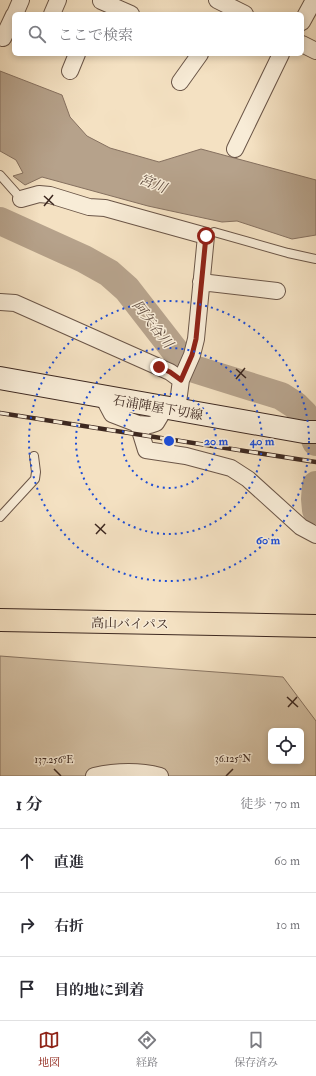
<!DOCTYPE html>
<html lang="ja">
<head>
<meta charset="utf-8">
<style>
	:root { --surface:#fff; --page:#f7f7f7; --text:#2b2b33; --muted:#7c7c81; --line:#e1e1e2; --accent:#8f2418 }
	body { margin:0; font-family:"IM FELL Double Pica","Noto Serif JP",serif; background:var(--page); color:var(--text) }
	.controls { position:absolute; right:12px; bottom:12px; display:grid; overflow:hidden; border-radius:6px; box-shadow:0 2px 6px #0003 }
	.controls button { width:36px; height:36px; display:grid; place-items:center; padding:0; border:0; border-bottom:1px solid var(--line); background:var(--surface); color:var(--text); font:20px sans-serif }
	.stop { position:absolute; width:12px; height:12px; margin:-9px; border:3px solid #8f2418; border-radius:50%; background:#fff }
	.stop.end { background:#8f2418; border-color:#fff; box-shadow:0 1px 4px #0008 }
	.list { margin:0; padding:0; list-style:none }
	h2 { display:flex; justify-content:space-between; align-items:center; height:52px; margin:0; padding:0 16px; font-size:17px }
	h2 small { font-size:13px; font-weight:400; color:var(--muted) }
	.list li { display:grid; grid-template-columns:26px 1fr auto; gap:12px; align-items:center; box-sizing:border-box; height:64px; padding:0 16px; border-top:1px solid var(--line) }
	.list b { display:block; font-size:15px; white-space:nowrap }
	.list em { font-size:13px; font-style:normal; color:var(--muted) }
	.icon { flex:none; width:22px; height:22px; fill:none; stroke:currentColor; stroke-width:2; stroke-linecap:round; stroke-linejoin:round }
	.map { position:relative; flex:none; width:316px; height:776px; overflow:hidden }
	.search { position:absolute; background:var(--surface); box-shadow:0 2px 6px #0003; left:12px; right:12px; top:12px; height:44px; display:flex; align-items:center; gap:10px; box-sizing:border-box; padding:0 14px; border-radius:6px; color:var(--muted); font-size:15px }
	.sheet { height:244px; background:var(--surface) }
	nav { display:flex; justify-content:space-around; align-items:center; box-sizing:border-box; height:56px; border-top:1px solid var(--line); background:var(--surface); font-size:11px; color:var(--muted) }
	nav a { display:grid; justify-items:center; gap:2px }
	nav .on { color:var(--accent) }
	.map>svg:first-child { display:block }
	.green { fill:#d5c2a6; stroke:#897563; fill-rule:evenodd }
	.water { fill:#b6a28b; stroke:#867160 }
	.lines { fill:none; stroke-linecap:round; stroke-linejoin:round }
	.river { stroke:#b6a28b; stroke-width:28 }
	.lane-casing { stroke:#6b5648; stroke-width:10 }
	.street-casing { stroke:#6b5648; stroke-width:18 }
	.secondary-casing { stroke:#3d2820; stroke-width:24 }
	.highway-casing { stroke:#3d2820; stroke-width:24 }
	.lane { stroke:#f8ecd7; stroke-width:8 }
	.street { stroke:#f8ecd7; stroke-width:16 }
	.secondary { stroke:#f8ecd7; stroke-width:22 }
	.highway { stroke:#f4e1c2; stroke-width:22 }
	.rail-casing { stroke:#3d2820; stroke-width:4.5 }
	.rail { stroke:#f8ecd7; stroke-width:3; stroke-dasharray:9; stroke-linecap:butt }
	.route { stroke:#8f2418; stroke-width:5 }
	.ticks { fill:none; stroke:#3d2820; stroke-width:1.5 }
	.ring { fill:none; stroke:#1d4ed8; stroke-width:2; stroke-dasharray:2 4 }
	.labels { text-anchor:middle; stroke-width:3; stroke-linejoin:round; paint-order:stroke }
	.street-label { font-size:13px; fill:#3d2820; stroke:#f8ecd7 }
	.water-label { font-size:14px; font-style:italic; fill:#614d40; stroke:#f8ecd7 }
	.ticks-label { font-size:10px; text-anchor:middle; fill:#3d2820; stroke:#f8ecd7; stroke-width:3; stroke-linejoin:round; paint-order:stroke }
	.centre { fill:#1d4ed8; stroke:#f8ecd7; stroke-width:2 }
	.ring-label { font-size:12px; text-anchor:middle; font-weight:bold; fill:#1d4ed8; stroke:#f8ecd7; stroke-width:3; stroke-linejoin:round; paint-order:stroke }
</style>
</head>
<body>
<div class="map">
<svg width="316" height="776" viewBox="0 0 316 776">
	<rect width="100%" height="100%" fill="#f4e1c2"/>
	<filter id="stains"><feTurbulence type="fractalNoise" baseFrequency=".005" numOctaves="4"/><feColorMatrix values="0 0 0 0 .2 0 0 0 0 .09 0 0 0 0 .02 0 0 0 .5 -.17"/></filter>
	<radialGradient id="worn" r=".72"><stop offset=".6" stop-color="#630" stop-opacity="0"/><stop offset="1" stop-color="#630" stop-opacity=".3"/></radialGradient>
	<!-- green -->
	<path class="green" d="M0,656l283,21 33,44v55h-316zM271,731h30v30h-30z"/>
	<!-- water -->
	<path class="water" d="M0,71l62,24 8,22 17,19 23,12 49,14 42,-13 115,31v55l-24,4 -55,-18 -15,1 -74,-16 -106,-29 -17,8 -12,-9 10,-3 -7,-13 -16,-9z"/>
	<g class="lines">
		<!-- river -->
		<path class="river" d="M0,221l84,38 25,14 18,16 52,67 15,13 87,27 14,9 9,9 12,28
			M316,485l-1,14 1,11"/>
		<!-- lane casing -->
		<g class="lane-casing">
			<path id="lane" d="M0,175l16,18
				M206,236l8,-4 74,21 28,6
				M0,517l35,-38 1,-7 -2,-16"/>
		</g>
		<!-- street casing -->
		<g class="street-casing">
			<path id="street" d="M217,0l28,14
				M101,1l30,13
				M15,14l6,-14
				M52,14l6,-14
				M302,22l12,-22
				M3,38l11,-23
				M302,44l14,7
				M70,71l7,-17
				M180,82l20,-28
				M235,149l46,-95
				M21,199l18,-5 11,1 39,12 16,1 101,28 -10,103 -4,16 -11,25 -4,30
				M201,282l76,9
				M0,302l15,1 155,69 11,8
				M103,397l9,17 26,10 12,1 6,-2 9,-15
				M138,424l8,26 40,6 45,12 17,11 53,48 15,8
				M94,776c23,-5 43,-6 66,0"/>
		</g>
		<!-- secondary casing -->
		<g class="secondary-casing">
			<path id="secondary" d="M0,378l304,54h12"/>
		</g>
		<!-- highway casing -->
		<g class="highway-casing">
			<path id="highway" d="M0,620l316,6"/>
		</g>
		<!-- lane -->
		<use href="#lane" class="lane"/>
		<!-- street -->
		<use href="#street" class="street"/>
		<!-- secondary -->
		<use href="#secondary" class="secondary"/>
		<!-- highway -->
		<use href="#highway" class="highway"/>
		<!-- rail casing -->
		<g class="rail-casing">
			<path id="rail" d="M0,413l316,49"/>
		</g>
		<!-- rail -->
		<use href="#rail" class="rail"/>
	</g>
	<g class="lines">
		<!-- route -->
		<path class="route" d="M159,367l11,5 11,8 11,-25 4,-16 10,-103"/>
	</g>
	<!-- ticks -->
	<path class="ticks" d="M44,196l10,9M44,206l9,-11M236,369l10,9M236,379l9,-11M95,524l11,10M96,534l9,-10M287,697l11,10M288,707l9,-10M54,769l7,7M226,776l7,-7"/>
	<!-- distance rings -->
	<g class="ring">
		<circle cx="169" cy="441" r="47"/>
		<circle cx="169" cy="441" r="93"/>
		<circle cx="169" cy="441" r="140"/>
	</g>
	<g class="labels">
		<!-- street labels -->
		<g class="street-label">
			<text transform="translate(158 407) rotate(10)" y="5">石浦陣屋下切線</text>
			<text transform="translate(130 623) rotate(1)" y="5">高山バイパス</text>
		</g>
		<!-- water labels -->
		<g class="water-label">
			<text transform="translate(153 183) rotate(22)" y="5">宮川</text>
			<text transform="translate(153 324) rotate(52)" y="5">阿矢谷川</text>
		</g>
	</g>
	<g class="ticks-label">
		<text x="233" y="762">36.125°N</text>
		<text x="54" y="763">137.256°E</text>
	</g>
	<circle cx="169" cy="441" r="6" class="centre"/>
	<g class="ring-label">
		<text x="216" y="445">20 m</text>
		<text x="262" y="445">40 m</text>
		<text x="268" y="544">60 m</text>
	</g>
	<rect width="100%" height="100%" filter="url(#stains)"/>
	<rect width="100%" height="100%" fill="url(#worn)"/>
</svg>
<div class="controls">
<button><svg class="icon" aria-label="locate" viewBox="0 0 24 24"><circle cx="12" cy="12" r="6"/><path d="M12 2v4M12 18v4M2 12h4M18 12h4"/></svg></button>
</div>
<div class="stop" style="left:206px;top:236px"></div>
<div class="stop end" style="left:159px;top:367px"></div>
<div class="search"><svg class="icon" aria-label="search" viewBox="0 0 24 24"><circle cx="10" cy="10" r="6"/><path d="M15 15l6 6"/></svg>ここで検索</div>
</div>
<section class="sheet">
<h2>1 分<small>徒歩 · 70 m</small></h2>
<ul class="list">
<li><svg class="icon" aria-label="ahead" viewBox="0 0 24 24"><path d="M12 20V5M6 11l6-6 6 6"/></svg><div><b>直進</b></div><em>60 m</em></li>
<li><svg class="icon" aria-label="right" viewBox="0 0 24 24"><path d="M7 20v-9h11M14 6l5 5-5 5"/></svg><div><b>右折</b></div><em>10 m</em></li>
<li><svg class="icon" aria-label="arrive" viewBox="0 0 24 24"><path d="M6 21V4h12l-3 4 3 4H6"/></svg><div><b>目的地に到着</b></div></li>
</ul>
</section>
<nav>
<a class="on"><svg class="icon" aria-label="map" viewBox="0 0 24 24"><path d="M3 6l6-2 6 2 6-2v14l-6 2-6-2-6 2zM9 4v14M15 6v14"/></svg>地図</a>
<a><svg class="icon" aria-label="directions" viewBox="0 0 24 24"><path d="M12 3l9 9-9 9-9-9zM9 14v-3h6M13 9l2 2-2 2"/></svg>経路</a>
<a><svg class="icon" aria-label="saved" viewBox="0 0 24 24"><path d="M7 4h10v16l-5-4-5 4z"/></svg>保存済み</a>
</nav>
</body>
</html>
